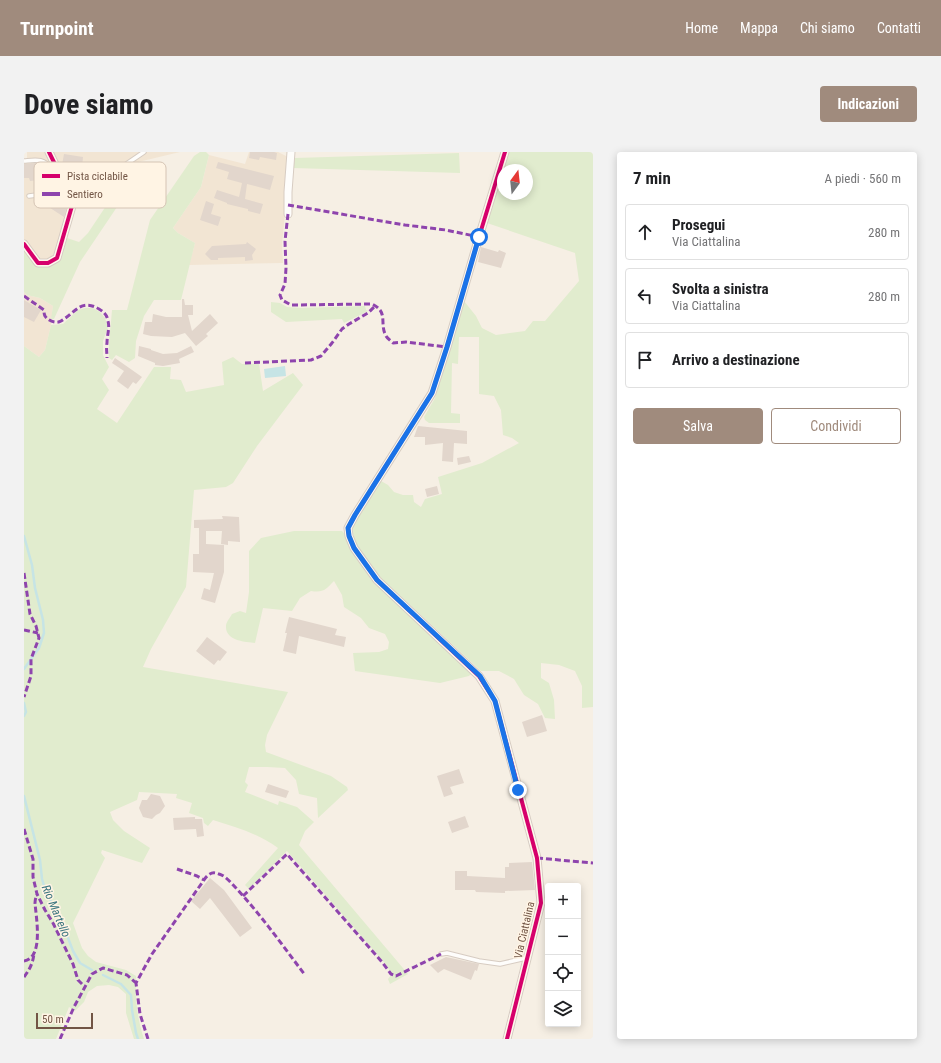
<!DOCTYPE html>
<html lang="it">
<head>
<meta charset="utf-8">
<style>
	:root { --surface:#fff; --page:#f2f2f2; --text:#202124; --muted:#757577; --line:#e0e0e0; --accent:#a08b7d }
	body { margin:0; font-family:"Roboto Condensed",sans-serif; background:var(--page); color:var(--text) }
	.controls { position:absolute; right:12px; bottom:12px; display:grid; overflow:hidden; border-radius:4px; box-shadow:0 2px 10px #0003 }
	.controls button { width:36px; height:36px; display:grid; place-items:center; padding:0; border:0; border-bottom:1px solid var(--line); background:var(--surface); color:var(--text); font:20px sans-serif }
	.compass { position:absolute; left:473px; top:12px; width:36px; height:36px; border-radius:50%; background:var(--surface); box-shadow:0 2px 10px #0003; rotate:15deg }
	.scale { position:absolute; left:12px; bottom:10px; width:57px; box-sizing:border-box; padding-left:4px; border:2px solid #725545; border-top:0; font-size:11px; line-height:14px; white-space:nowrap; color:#725545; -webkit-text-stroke:3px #fff4e4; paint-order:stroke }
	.stop { position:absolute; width:12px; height:12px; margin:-9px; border:3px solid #1a73e8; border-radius:50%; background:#fff }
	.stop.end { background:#1a73e8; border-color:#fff; box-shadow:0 1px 4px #0008 }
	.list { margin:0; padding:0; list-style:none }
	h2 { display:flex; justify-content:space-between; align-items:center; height:52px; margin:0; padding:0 16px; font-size:17px }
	h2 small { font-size:13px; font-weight:400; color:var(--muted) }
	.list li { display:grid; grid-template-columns:26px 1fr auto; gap:12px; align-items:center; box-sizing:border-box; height:56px; margin:0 8px 8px; padding:0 8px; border:1px solid var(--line); border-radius:4px }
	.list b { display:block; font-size:15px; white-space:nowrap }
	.list p { margin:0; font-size:13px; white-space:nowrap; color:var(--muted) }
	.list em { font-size:13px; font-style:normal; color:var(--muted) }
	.actions { display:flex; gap:8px; padding:12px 16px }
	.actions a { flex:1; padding:9px 0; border:1px solid var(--accent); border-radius:4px; text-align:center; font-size:14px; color:var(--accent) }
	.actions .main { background:var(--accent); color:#fff }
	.icon { flex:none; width:22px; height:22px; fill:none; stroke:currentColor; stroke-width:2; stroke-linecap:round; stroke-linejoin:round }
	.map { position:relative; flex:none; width:569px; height:887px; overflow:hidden; border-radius:4px }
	header { display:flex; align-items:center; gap:24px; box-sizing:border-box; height:56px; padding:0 20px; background:var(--accent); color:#fff }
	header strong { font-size:19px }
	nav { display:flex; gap:22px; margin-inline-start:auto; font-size:14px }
	.intro { display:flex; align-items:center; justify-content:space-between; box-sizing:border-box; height:96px; padding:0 24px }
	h1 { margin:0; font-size:28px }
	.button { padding:10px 18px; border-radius:4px; background:var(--accent); color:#fff; font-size:14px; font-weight:700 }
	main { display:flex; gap:24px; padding:0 24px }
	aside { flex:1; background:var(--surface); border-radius:4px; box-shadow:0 2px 10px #0003 }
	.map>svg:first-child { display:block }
	.residential { fill:#f2e5d3 }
	.green { fill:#e1ecce; fill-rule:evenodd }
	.water { fill:#c6e4e5 }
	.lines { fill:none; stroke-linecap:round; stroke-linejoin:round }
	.stream { stroke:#c6e4e5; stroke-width:2.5 }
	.building { fill:#e2d6cc }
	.service-casing { stroke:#d7ccc2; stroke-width:5.5 }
	.minor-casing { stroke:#d7ccc2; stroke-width:9 }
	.service { stroke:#fefdfb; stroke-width:3.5 }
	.minor { stroke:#fefdfb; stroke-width:7 }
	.quiet { stroke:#8e44ad; stroke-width:3; stroke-dasharray:6 3; stroke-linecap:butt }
	.cycleway-casing { stroke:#fff4e4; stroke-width:6 }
	.cycleway { stroke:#d6006c; stroke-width:4 }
	.route { stroke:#1a73e8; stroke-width:5 }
	.labels { text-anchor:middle; stroke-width:3; stroke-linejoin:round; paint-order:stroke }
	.street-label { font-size:11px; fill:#725545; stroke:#fff4e4 }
	.water-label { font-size:12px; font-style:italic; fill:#3c7680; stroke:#fff4e4 }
	.key { fill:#fff4e4; stroke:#d5c4b4; stroke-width:1 }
	.key-label { font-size:11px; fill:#725545 }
</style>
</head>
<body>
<header>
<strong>Turnpoint</strong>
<nav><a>Home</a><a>Mappa</a><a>Chi siamo</a><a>Contatti</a></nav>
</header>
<div class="intro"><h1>Dove siamo</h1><a class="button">Indicazioni</a></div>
<main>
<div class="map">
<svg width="569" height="887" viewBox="0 0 569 887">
	<rect width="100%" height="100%" fill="#f6efe4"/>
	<!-- residential -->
	<path class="residential" d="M3,0h153l-46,11 -55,35 -19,63 -14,6 -10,-1 -12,-17v-90l3,1z
		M225,0h29l10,5 -4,37 1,20 -3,30 1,19 -94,2 6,-22 -17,-10 -5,-5 28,-41 8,-32 36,9z
		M0,140l3,3 13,3 13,8 -2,19 -6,25 -6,7 -15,-11z"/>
	<!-- green -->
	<path class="green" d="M176,0h6l3,3 -8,32 -28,41 5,5 17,10 -14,57h-27l-10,16 -8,25 -1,17 -6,4 -13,-7 -4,5 -3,-2c-1,-16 2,-32 3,-48h15l23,-90 44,-64z
		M484,0h85v555l-11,1v-22l-7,-15 -16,-6 -18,-2v15l8,5 5,17 1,19 -10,-1 -7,-14 -14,-9 -10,-16 -15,-8h-18l-101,-94 -23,-31 -5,-15 2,-8 27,-42 7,4 6,7 9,3h10l1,7 7,5 4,-8 17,-5 -4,-17 44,-14 37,-20 -7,-5 -9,-3 -2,-25 -7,-14 -15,-2v-57h-20l-1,27 -6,-1 -1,50 9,1v9h-31l-4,-3 -1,-3 11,-19 29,-97 12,15 6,12 14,7 29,-4 8,-10h12l34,-40 -4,-28 -88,-30zM479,18h24v24h-24z
		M435,1l1,20 -167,-5 2,-10z
		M84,51l9,4 -37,55 -26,57h-3l2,-13 -13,-8 -13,-3 -3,-3v-42l12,16 10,1 14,-6 7,-23 12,4 9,-9z
		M247,150l9,1 7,4 14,1 64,-2 1,4 2,1 -24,12 -2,-4 -56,3 -15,-10z
		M61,156h8l7,4 5,6 3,9 -5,14v14l6,12 -7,12 7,11 -12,19 20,14 37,-56h17l-1,12 11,1 5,12 38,-7 -2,-23 11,-5 9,7h17l4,27 30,-18 10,12 -46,61 -24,37 -7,4 -32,3 -8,97 -35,62 -8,18 145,25 -21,43 -2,10 1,7 65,24 16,11 1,3 -30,28 -1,-20 -18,-4 -3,-14 -11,-12 -18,-1h-18l-4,15 3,3 -3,7 33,13 1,-4 18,6 17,15 -9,9 -6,14 109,129 -18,10 -2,-5 4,-5 -9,-13 -96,-110 -38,38 -4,-4 33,-37c-19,-14 -42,-21 -65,-28l-5,6 -4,-3 -1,-5 -14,-5 3,-10 -16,-5 1,-4 -38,-2 -2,8 -27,12 3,8 11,11 26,17 -8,15 -40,-13 -1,3 4,5 -32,65 9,25 6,8 8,6 30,8 10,6c-1,22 1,42 8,63h-10l-8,-26v-19l-8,-7 -9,-2 -12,1 -9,6 -4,10 -9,9 -6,-4 -13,32h-32v-693l15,11 6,-7 6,-25 12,-1 15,-14z
		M270,379h48l3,3 6,15 120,123v2l-2,2 -29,7 -85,-12 -2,-18 26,-1 9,-3 1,-7 -4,-8 -16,-6 -8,-10 -17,-11 -2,-12 -8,-14c-8,8 -10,12 -23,10l-11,7 -8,13 -29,-3 -8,35c-9,-1 -30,-2 -29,-17 0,-4 4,-8 6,-12l8,-3 6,2 3,-21v-41l12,-13z"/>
	<!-- water -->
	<path class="water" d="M261,214l1,10 -21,2 -1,-9z"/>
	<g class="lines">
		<!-- stream -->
		<path class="stream" d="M0,384l8,29 3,23 8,32 1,13 -5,15 -15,21
			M0,551l2,9 -2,4
			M0,644l16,64 2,19 4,13 16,30 11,29 7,12 12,7
			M79,823l18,9 10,11 1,15 4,23 2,6"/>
	</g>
	<!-- building -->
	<path class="building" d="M226,0h24l3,1 -1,7 -16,-3 -1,3 -10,-2z
		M40,2l19,3 -1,11 -20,-3z
		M194,10l56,14 -4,14 -23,-6 -2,15 18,5 -3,10 -12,-3v-2l-21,-5v-1l-13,-5 3,-8 22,7 3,-14 -15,-4 2,-7 -13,-4z
		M12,11l5,1 2,1v2l3,1 2,11 -18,2 -1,-3h-5v-14z
		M21,47h13l5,3 4,4 -3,11 -23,-15z
		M182,49l8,3 -3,10 10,3 -3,9 -18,-6z
		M223,90l9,7 -4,6 1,5 -8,1v-4l-27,1v2h-7l-6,-6 7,-8 34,-2z
		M457,95l17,5 1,-2 7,3 -5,15 -23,-6z
		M158,147h2l1,6h8v10h-5l4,16 18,-17 8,9 -12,11 2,2 -12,10 -11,-13 -13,4 -21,-1 -8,-2 2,-12h7l1,-8 13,3h16z
		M0,148l17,10 -7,12 -10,-5z
		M115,194l12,3v1l12,4 14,-1 14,-7 3,6 -15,7 1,4 -17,3 -8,-1v-2l-17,-7z
		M91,206l27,19 -6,7 -3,-2 -5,7 -11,-8 7,-10 -12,-8z
		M394,274l49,5v13l-13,-1 -1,19 -11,-1 1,-18 -18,2v-8h-11z
		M445,304l2,6 -13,3 -1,-7z
		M413,334l2,8 -12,3 -2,-8z
		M198,364l17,1 1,25 -12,-1v4l-7,-1 1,-13h-16v13l18,1v27l-9,31 -14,-4 3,-11 6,2 4,-17 -21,-1v-18h6v-26h-5v-8l29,-1z
		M265,465l48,12 -2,6 11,2 -2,10 -45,-11 -3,18 -13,-3 4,-18h-2z
		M183,485l20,15 -7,9 -2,-1 -4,5 -18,-14z
		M518,563l5,16 -20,6 -5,-15z
		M435,617l5,14 -14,4 3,7 -9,3 -7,-21z
		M244,632l21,7 -3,7 -21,-6z
		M127,642l9,2 5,10 -5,7 -4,2 -4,4 -9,-2 -4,-9 3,-8h5z
		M441,664l4,11 -17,6 -4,-11z
		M171,665v2h7l2,17 -7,1 -1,-8 -22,1 -1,-12z
		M508,710l3,28 -30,1v2l-29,-1 -1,-2h-20v-19h12v5l38,2v-11h4v-4z
		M186,726l14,12 28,38 -12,9 -30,-39 -10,11 -9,-8z
		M422,805l33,7 -2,7 -2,-1 -4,10 -27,-11 -6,4 -8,-8z"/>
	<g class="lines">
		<!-- service casing -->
		<g class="service-casing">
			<path id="service" d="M0,9c12,-1 20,-3 27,8 3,4 5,7 10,9
				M5,44l8,-1 14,1 19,-1
				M48,49l72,-49
				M417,802l6,-1 32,8 21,3 26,-6"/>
		</g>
		<!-- minor casing -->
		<g class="minor-casing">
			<path id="minor" d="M481,0l-26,85 -32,110 -15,46 -77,122 -7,13 1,8 5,12 23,32 102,96 16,25 42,157 4,45 -34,136
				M264,62v-22l3,-40
				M0,92l14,19h10l9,-5 15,-52 -2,-11 -21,-43"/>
		</g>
		<!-- service -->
		<use href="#service" class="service"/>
		<!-- minor -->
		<use href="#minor" class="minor"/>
		<!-- quiet -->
		<path class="quiet" d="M264,53l117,20 41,5 33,7
			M264,62l-3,27 1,27 -1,16 -5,11 2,5 9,5 81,-1c17,8 7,19 14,32 1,2 5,5 7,7l13,-1 41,5
			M0,144l20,14c0,2 0,4 1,6 3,5 11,8 16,5 14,-8 20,-23 38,-12 5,3 8,6 9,12 2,7 -1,14 -1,22 -1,5 0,10 0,15
			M221,211l66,-3 10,-4 11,-13 10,-14 7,-5 19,-11 7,-7
			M0,421l6,41 6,12 3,12 -8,21v17l-7,21
			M0,478l14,3
			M0,677l9,30v18l4,17 8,16 8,13 20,41 5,16 7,7
			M513,706l56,5
			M153,717l20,7 7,4
			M219,744l44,-42 95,108 9,12 5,2 45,-22
			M0,809c20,-3 12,-44 11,-58 0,-3 1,-6 2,-9
			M0,825c6,-8 9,-14 10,-24
			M36,887l14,-32 18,-33 11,-6 24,7 9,8
			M124,887l-8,-25 -4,-31 16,-29 52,-74c4,-6 8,-9 15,-6 7,2 12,9 17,14 25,27 47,58 69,87"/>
		<!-- cycleway casing -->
		<g class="cycleway-casing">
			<path id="cycleway" d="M481,0l-26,85 -32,110 -15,46 -77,122 -7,13 1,8 5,12 23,32 102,96 16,25 42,157 4,45 -34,136
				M0,92l14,19h10l9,-5 15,-52 -2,-11 -21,-43"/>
		</g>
		<!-- cycleway -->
		<use href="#cycleway" class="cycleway"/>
	</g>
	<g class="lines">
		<!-- route -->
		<path class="route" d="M455,85l-32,110 -15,46 -77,122 -7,13 1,8 5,12 23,32 103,96 15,25 23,89"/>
	</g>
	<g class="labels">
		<!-- street labels -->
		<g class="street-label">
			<text transform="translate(500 778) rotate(-77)" y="4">Via Ciattalina</text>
		</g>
		<!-- water labels -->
		<g class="water-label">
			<text transform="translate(32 759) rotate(67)" y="4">Rio Martello</text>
		</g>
	</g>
	<!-- legend -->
	<rect x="10" y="10" width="132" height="46" rx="6" class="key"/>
	<rect x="18" y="22" width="18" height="4" fill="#d6006c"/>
	<rect x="18" y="40" width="18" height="4" fill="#8e44ad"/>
	<g class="key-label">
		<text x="43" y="28">Pista ciclabile</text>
		<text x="43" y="46">Sentiero</text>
	</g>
</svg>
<div class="controls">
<button>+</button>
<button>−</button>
<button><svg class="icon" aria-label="locate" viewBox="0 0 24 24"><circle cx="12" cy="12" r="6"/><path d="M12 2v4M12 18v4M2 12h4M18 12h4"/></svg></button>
<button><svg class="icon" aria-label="layers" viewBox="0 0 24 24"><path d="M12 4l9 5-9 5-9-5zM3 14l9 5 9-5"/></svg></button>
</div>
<svg class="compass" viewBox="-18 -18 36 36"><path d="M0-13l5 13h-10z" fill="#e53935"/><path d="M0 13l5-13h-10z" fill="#757577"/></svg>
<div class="scale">50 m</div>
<div class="stop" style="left:455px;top:85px"></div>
<div class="stop end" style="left:494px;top:638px"></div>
</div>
<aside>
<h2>7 min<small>A piedi · 560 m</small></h2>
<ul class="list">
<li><svg class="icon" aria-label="ahead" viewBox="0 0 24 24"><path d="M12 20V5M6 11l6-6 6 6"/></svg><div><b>Prosegui</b><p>Via Ciattalina</p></div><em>280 m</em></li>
<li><svg class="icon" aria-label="left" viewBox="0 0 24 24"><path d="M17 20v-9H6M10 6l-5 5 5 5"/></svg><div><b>Svolta a sinistra</b><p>Via Ciattalina</p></div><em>280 m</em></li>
<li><svg class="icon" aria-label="arrive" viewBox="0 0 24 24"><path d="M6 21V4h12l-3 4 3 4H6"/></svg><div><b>Arrivo a destinazione</b></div></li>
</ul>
<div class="actions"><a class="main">Salva</a><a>Condividi</a></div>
</aside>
</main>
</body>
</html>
